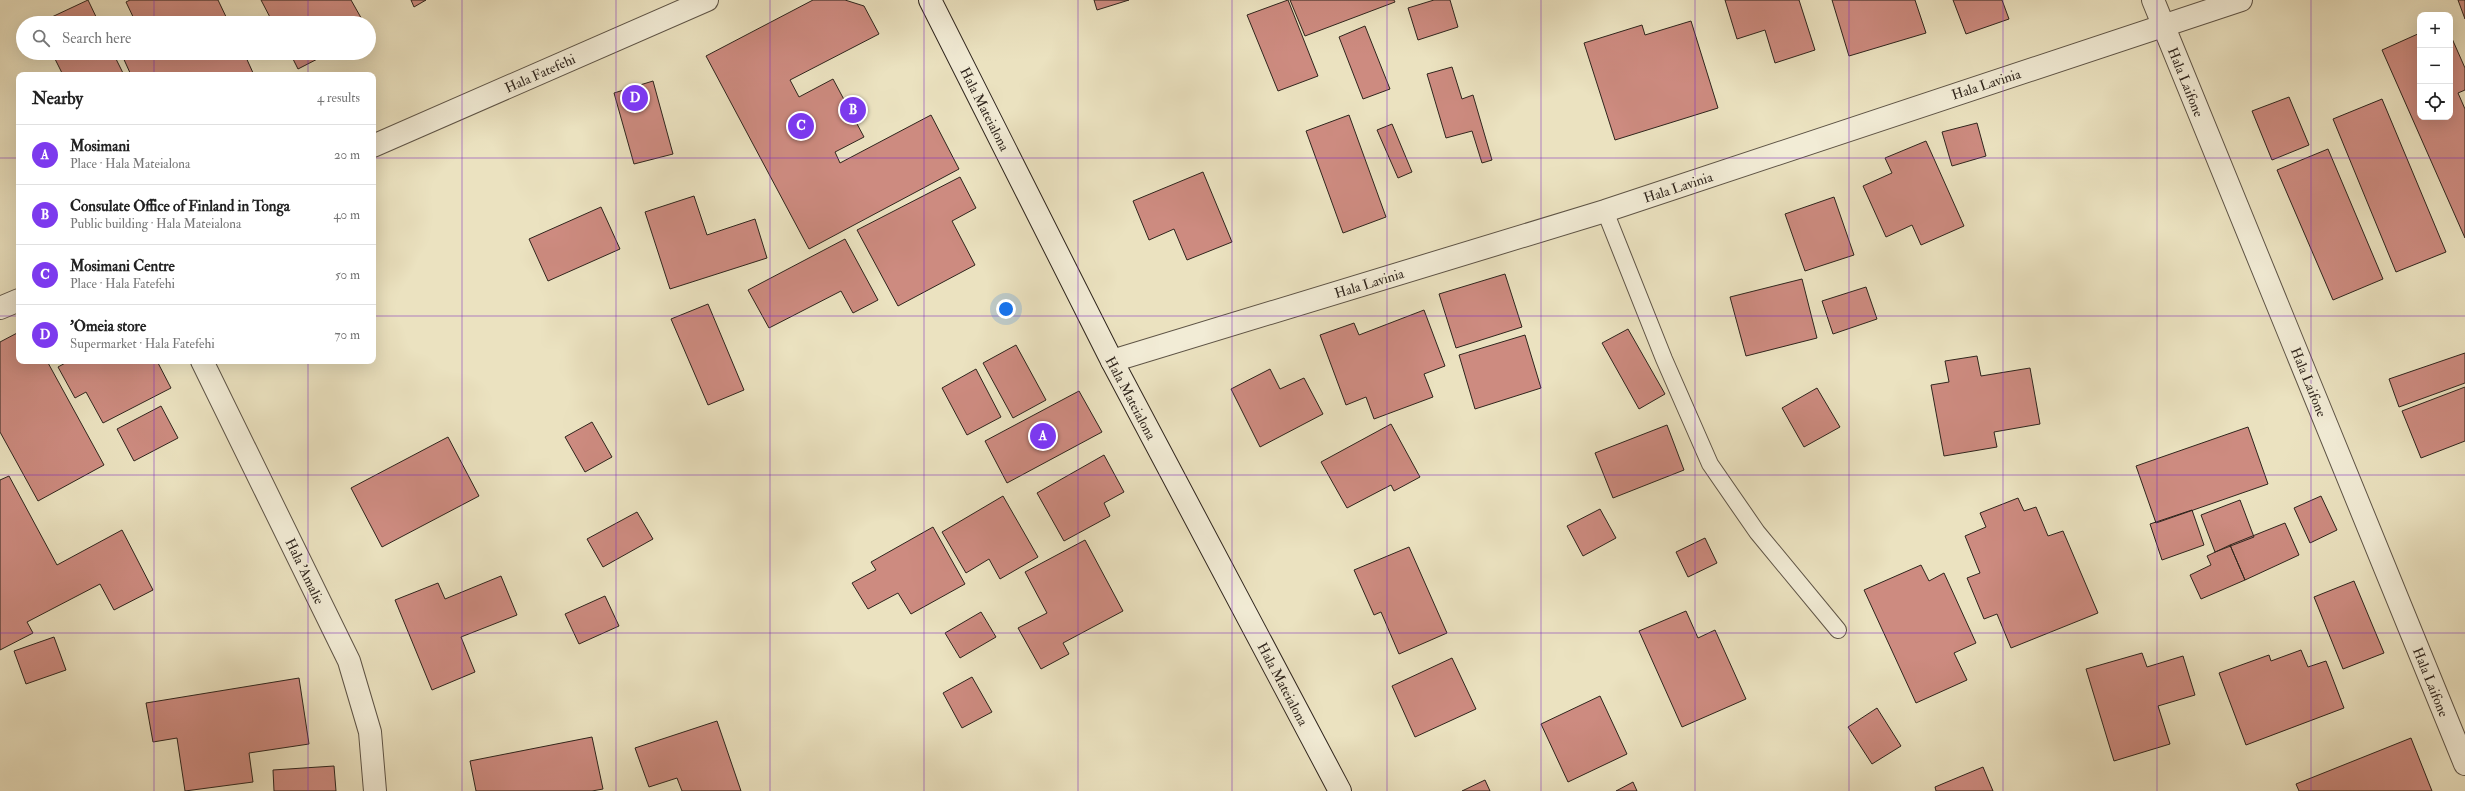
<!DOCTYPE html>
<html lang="en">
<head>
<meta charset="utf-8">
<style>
	:root { --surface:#fff; --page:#f2f2f2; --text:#222; --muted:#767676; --line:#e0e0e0; --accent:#7c3aed }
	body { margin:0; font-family:"IM FELL Double Pica",serif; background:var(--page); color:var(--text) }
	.controls { position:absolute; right:12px; top:12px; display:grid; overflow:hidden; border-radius:8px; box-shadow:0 4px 16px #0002 }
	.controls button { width:36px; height:36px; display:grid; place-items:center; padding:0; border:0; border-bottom:1px solid var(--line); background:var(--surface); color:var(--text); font:20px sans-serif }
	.you { position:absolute; left:1006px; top:309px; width:14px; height:14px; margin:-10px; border:3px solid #fff; border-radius:50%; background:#1a73e8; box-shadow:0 0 0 6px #1a73e833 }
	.badge { display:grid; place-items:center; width:26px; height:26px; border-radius:50%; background:var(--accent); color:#fff; font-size:13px; font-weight:700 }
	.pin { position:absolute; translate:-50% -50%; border:2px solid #fff; box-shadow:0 1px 4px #0006 }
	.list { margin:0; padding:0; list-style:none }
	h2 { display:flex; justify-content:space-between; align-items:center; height:52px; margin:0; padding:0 16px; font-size:17px }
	h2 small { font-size:13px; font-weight:400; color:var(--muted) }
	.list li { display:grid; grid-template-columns:26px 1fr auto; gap:12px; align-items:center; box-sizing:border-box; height:60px; padding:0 16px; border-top:1px solid var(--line) }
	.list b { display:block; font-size:15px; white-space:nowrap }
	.list p { margin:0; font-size:13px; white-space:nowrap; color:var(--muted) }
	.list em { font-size:13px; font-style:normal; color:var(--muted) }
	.icon { flex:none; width:22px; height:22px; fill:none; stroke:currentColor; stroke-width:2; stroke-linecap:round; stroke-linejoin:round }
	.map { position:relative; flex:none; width:2465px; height:791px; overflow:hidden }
	.search { position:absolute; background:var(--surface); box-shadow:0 4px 16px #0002; left:16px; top:16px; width:360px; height:44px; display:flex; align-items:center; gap:10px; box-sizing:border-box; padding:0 14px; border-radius:22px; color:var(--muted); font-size:15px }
	.panel { position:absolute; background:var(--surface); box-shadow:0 4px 16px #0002; left:16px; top:72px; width:360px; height:292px; border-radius:8px }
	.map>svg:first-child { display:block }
	.building { fill:#cd8b80; stroke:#2f251d }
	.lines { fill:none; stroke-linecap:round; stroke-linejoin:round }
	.service-casing { stroke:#5e5446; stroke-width:18 }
	.minor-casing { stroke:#5e5446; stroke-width:24 }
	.tertiary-casing { stroke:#5e5446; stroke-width:24 }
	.secondary-casing { stroke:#2f251d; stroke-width:24 }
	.service { stroke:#f2ecd6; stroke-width:16 }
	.minor { stroke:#f2ecd6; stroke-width:22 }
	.tertiary { stroke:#f2ecd6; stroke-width:22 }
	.secondary { stroke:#f2ecd6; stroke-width:22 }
	.grid { fill:none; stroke:#7b2cbf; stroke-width:1; stroke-opacity:0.55 }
	.labels { text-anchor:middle; stroke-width:3.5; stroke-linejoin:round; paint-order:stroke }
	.street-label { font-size:14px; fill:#2f251d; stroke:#f2ecd6 }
</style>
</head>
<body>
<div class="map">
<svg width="2465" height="791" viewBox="0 0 2465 791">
	<rect width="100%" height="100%" fill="#ebe2c0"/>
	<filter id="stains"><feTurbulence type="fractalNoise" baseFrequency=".005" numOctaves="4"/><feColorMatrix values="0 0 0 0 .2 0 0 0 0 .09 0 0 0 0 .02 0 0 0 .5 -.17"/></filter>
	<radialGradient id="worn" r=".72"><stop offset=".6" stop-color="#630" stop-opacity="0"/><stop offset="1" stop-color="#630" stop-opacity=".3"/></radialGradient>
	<!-- building -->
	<path class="building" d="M88,0l11,23h-60z
		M130,0h88l11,23h-93l-10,-21z
		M261,0h90l13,23h-91z
		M411,0h15l-12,7z
		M813,0h32l19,6 15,28 -89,46 9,17 34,-18 31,58 -29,15 5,11 91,-48 28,54 -150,80 -103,-193z
		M1094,0h35l-32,10z
		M1288,0l30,76 -40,15 -31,-76z
		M1290,0h104l1,2 -90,34z
		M1434,0h16l8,27 -40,13 -10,-32z
		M1725,0h74l16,50 -40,13 -10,-33 -28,9z
		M1832,0h83l11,33 -77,23z
		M1953,0h49l7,19 -43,15z
		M2458,0h7v19z
		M1691,21l27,87 -103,32 -31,-97 58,-18 3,10z
		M1365,26l25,63 -27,10 -24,-62z
		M2420,33v84h30v-83l15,34v22l-7,3 7,16v129l-83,-188z
		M52,53h61l11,22h-61z
		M121,53h123l10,22h-123z
		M290,53h39l-31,16z
		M1452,67l10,32 11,-4 19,65 -10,3 -10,-32 -26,7 -19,-64z
		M653,81l20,73 -39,10 -20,-71z
		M2289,97l20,48 -37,15 -20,-49z
		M2382,99l64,153 -50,20 -63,-153z
		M1349,115l37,102 -43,16 -37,-102z
		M1977,123l9,33 -34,10 -10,-34z
		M1392,124l20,48 -14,6 -21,-48z
		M1926,141l38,85 -43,19 -9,-20 -26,12 -23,-51 29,-13 -7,-15z
		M2328,149l55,130 -50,21 -56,-130z
		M1203,172l29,70 -45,18 -13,-31 -25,11 -16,-39z
		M960,177l16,31 -24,13 23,44 -77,41 -41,-76z
		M694,196l13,39 48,-16 12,39 -97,31 -25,-77z
		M1834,197l20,58 -49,16 -20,-57z
		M601,207l19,42 -72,32 -19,-42z
		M845,239l33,61 -25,13 -12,-22 -72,37 -21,-38z
		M1505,274l17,53 -66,21 -17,-54z
		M1802,279l15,59 -71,18 -16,-59z
		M1866,287l11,32 -44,15 -11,-33z
		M708,304l36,86 -36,15 -37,-86z
		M1424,310l21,56 -21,8 9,23 -59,22 -8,-22 -20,8 -26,-70 34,-12 5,12z
		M1628,329l37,65 -26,15 -37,-66z
		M19,332v29h28l57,104 -66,36 -38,-69v-90z
		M1525,335l16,53 -66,21 -16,-54z
		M1016,345l30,55 -33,18 -30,-55z
		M2465,353v30l-66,24 -10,-28z
		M1977,356l4,20 49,-8 10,56 -46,8 3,15 -53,9 -13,-71 18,-3 -4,-21z
		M69,361h88l14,27 -68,35 -17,-31 -11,6 -17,-31z
		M976,369l25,48 -34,18 -25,-47z
		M1270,369l10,20 24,-11 19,36 -63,33 -29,-58z
		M2465,387v54l-44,17 -19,-47z
		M1817,388l23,39 -36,20 -22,-39z
		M1079,391l23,41 -95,51 -22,-42z
		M161,406l17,32 -44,23 -17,-32z
		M592,422l20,35 -27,15 -20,-35z
		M1391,424l29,53 -26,14 -3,-6 -44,23 -26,-46z
		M1667,425l17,45 -71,28 -18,-45z
		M2248,427l20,57 -112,39 -20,-57z
		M448,437l31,59 -97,51 -31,-59z
		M1104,455l20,37 -20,11 6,13 -46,25 -27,-48z
		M9,476l48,89 65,-35 31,60 -39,20 -14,-26 -73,38 6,11 -33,17v-170z
		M1003,496l35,61 -38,22 -11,-20 -23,14 -24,-41z
		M2321,496l16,34 -27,13 -16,-35z
		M2018,498l6,13 12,-4 12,29 15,-5 35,82 -87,35 -14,-34 -13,5 -17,-41 13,-5 -15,-37 21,-9 -6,-14z
		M2240,500l14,37 -39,15 -14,-37z
		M1600,509l16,29 -33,18 -16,-30z
		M2192,510l12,35 -42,15 -12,-36z
		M637,512l16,27 -50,28 -16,-28z
		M2285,523l14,32 -54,25 -15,-35z
		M933,527l32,57 -54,30 -13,-21 -30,16 -16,-26 24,-13 -5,-8z
		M1705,538l12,25 -29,14 -12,-25z
		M1085,540l38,71 -60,32 6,11 -28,15 -23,-41 29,-15 -22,-41z
		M2230,545l15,35 -44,19 -11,-24 21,-10 -4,-9z
		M1409,547l38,86 -48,21 -18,-42 -7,3 -20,-45z
		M1921,565l8,16 15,-8 32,70 -22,10 13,27 -51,23 -52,-113z
		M501,576l16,39 -56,22 14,35 -43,18 -37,-90 43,-17 7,16z
		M2354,581l30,72 -41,16 -29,-72z
		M605,596l14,30 -40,18 -14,-30z
		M1686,611l12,27 17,-8 31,69 -64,28 -43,-96z
		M981,612l15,25 -36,21 -15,-25z
		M54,637l12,33 -40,14 -12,-33z
		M2301,650l7,17 18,-6 18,47 -98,37 -27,-72 50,-18 2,6z
		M2142,653l5,14 36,-11 12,39 -37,11 12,38 -56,17 -28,-92z
		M1452,658l24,51 -61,28 -23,-51z
		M972,677l20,35 -30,16 -19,-35z
		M299,678l10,66 -60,9 4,29 -68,9 -8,-53 -24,4 -7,-39z
		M1600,696l27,58 -59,28 -27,-58z
		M1877,708l24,38 -29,18 -24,-37z
		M717,721l24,70h-59l-5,-13 -28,9 -14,-39z
		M592,737l11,52 -11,2h-116l-6,-30z
		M2411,738l21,53h-133l-3,-7z
		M334,766l2,25h-62l-1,-21z
		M1983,767l10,24h-57l-1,-4z
		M1485,780l5,11h-28z
		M1633,782l4,9h-21z"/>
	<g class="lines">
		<!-- service casing -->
		<g class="service-casing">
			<path id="service" d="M1605,211l59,148 46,105 47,68 81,98"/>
		</g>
		<!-- minor casing -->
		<g class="minor-casing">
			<path id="minor" d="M202,361l147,300 21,71 5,59
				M1112,361l493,-150 636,-211"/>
		</g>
		<!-- tertiary casing -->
		<g class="tertiary-casing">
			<path id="tertiary" d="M2153,0l312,764
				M373,146l334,-146
				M0,308l19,-8"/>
		</g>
		<!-- secondary casing -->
		<g class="secondary-casing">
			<path id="secondary" d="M930,0l182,361 228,430"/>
		</g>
		<!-- service -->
		<use href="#service" class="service"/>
		<!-- minor -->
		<use href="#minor" class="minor"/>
		<!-- tertiary -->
		<use href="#tertiary" class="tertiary"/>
		<!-- secondary -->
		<use href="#secondary" class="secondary"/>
	</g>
	<!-- grid -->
	<path class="grid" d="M154,0v23M308,0v23M462,0v791M616,0v791M770,0v791M924,0v791M1078,0v791M1232,0v791M1387,0v791M1541,0v791M1695,0v791M1849,0v791M2003,0v791M2157,0v791M2311,0v791M154,53v22M308,53v22M0,158h19M373,158h2092M0,316h19M373,316h2092M154,361v430M308,361v430M0,475h2465M0,633h2465"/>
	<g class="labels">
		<!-- street labels -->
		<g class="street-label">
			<text transform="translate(540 73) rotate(-24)" y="5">Hala Fatefehi</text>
			<text transform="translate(2186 82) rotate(68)" y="5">Hala Laifone</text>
			<text transform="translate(1986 84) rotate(-18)" y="5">Hala Lavinia</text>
			<text transform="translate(985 109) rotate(63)" y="5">Hala Mateialona</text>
			<text transform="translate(1678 187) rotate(-18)" y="5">Hala Lavinia</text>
			<text transform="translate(1369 283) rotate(-17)" y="5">Hala Lavinia</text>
			<text transform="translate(2309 382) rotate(68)" y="5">Hala Laifone</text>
			<text transform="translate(1131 398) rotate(62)" y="5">Hala Mateialona</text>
			<text transform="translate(305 571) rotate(64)" y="5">Hala 'Amalie</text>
			<text transform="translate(2431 682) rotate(68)" y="5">Hala Laifone</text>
			<text transform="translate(1283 684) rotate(62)" y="5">Hala Mateialona</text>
		</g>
	</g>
	<rect width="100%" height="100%" filter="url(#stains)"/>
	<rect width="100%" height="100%" fill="url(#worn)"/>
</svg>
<div class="controls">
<button>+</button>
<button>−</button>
<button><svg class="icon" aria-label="locate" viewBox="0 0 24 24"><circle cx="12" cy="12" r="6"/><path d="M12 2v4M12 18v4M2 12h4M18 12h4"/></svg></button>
</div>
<div class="you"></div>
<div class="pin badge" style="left:1043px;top:436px">A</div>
<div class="pin badge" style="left:853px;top:110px">B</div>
<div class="pin badge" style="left:801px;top:126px">C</div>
<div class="pin badge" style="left:635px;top:98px">D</div>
<div class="search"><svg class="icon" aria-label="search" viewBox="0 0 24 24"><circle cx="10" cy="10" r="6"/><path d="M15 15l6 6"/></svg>Search here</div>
<section class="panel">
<h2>Nearby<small>4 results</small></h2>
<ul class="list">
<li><span class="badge">A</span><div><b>Mosimani</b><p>Place · Hala Mateialona</p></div><em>20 m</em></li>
<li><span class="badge">B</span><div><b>Consulate Office of Finland in Tonga</b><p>Public building · Hala Mateialona</p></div><em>40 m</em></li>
<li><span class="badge">C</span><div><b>Mosimani Centre</b><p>Place · Hala Fatefehi</p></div><em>50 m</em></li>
<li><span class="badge">D</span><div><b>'Omeia store</b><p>Supermarket · Hala Fatefehi</p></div><em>70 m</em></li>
</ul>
</section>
</div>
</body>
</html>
